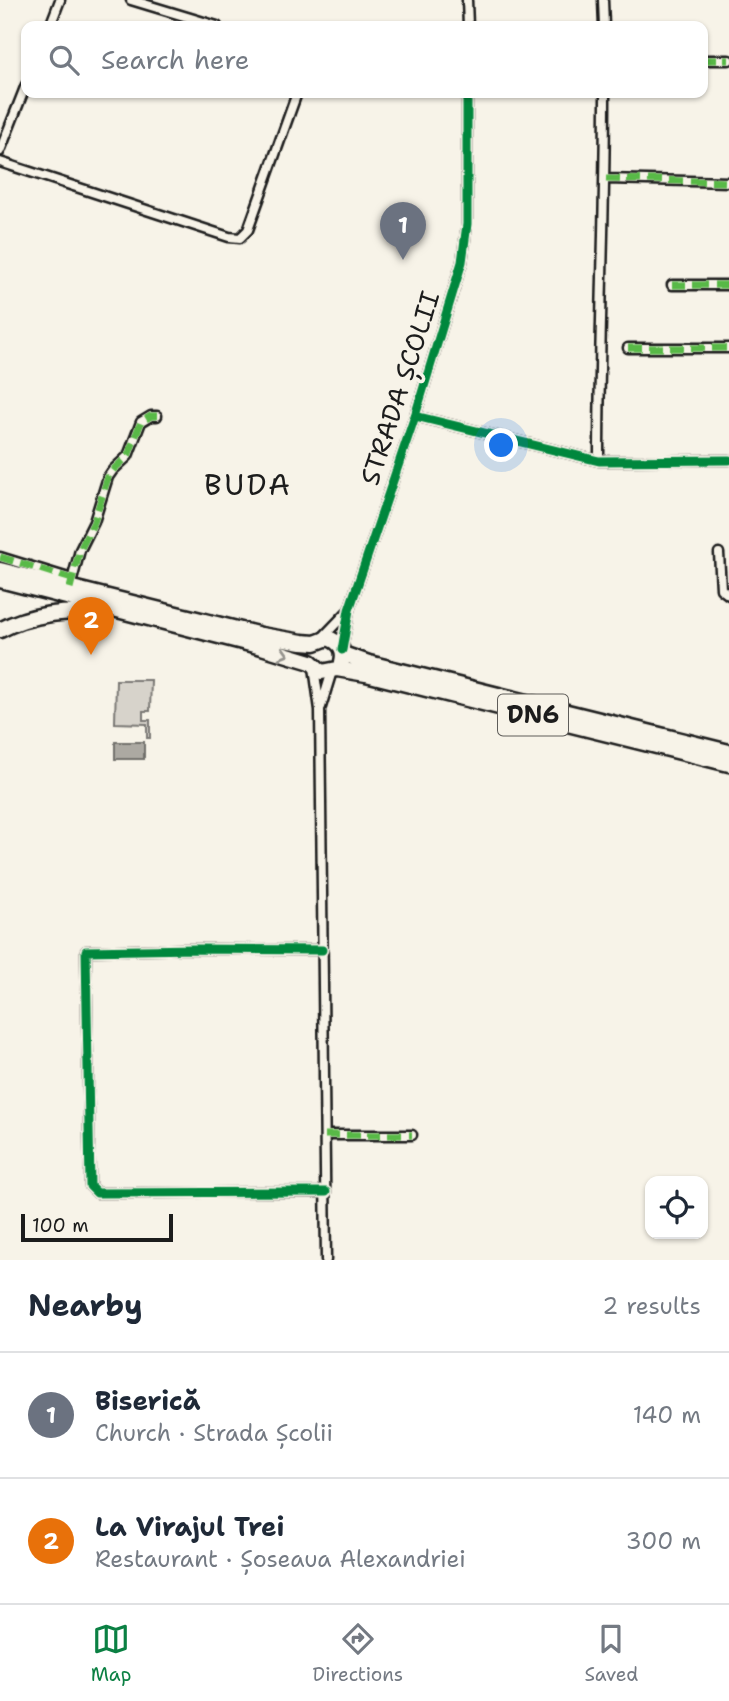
<!DOCTYPE html>
<html lang="en">
<head>
<meta charset="utf-8">
<style>
	:root { --surface:#fff; --page:#f2f2f3; --text:#1f2937; --muted:#747a83; --line:#e0e1e3; --accent:#0b8043 }
	body { margin:0; font-family:"Shantell Sans",sans-serif; background:var(--page); color:var(--text) }
	.controls { position:absolute; right:21px; bottom:21px; display:grid; overflow:hidden; border-radius:14px; box-shadow:0 2px 5px #0004 }
	.controls button { width:63px; height:63px; display:grid; place-items:center; padding:0; border:0; border-bottom:2px solid var(--line); background:var(--surface); color:var(--text); font:35px sans-serif }
	.scale { position:absolute; left:21px; bottom:18px; width:152px; box-sizing:border-box; padding-left:7px; border:4px solid #1c1c1c; border-top:0; font-size:19px; line-height:24px; white-space:nowrap; color:#1c1c1c; -webkit-text-stroke:5px #f7f3e8; paint-order:stroke }
	.you { position:absolute; left:502px; top:446px; width:24px; height:24px; margin:-18px; border:5px solid #fff; border-radius:50%; background:#1a73e8; box-shadow:0 0 0 10px #1a73e833 }
	.badge { display:grid; place-items:center; width:46px; height:46px; border-radius:50%; background:var(--accent); color:#fff; font-size:23px; font-weight:700 }
	.pin { position:absolute; translate:-50% -58px; filter:drop-shadow(0 2px 4px #0008) }
	.pin::after { content:''; position:absolute; top:37px; width:24px; height:21px; background:inherit; clip-path:polygon(0 0,100% 0,50% 100%) }
	.list { margin:0; padding:0; list-style:none }
	h2 { display:flex; justify-content:space-between; align-items:center; height:91px; margin:0; padding:0 28px; font-size:30px }
	h2 small { font-size:23px; font-weight:400; color:var(--muted) }
	.list li { display:grid; grid-template-columns:46px 1fr auto; gap:21px; align-items:center; box-sizing:border-box; height:126px; padding:0 28px; border-top:2px solid var(--line) }
	.list b { display:block; font-size:26px; white-space:nowrap }
	.list p { margin:0; font-size:23px; white-space:nowrap; color:var(--muted) }
	.list em { font-size:23px; font-style:normal; color:var(--muted) }
	.icon { flex:none; width:38px; height:38px; fill:none; stroke:currentColor; stroke-width:2; stroke-linecap:round; stroke-linejoin:round }
	.map { position:relative; flex:none; width:729px; height:1260px; overflow:hidden }
	.search { position:absolute; background:var(--surface); box-shadow:0 2px 5px #0004; left:21px; right:21px; top:21px; height:77px; display:flex; align-items:center; gap:18px; box-sizing:border-box; padding:0 24px; border-radius:14px; color:var(--muted); font-size:26px }
	.sheet { height:343px; background:var(--surface) }
	nav { display:flex; justify-content:space-around; align-items:center; box-sizing:border-box; height:98px; border-top:2px solid var(--line); background:var(--surface); font-size:19px; color:var(--muted) }
	nav a { display:grid; justify-items:center; gap:4px }
	nav .on { color:var(--accent) }
	.map>svg:first-child { display:block }
	.green { fill:#d7d3cb; stroke:#7a7874; stroke-width:2 }
	.water { fill:#aca9a2; stroke:#72716c; stroke-width:2 }
	.lines { fill:none; stroke-linecap:round; stroke-linejoin:round }
	.street-casing { stroke:#1c1c1c; stroke-width:13 }
	.highway-casing { stroke:#1c1c1c; stroke-width:19 }
	.street { stroke:#f7f3e8; stroke-width:8 }
	.highway { stroke:#f7f3e8; stroke-width:14 }
	.quiet { stroke:#58b947; stroke-width:7; stroke-dasharray:14 7; stroke-linecap:butt }
	.cycleway-casing { stroke:#f7f3e8; stroke-width:13 }
	.cycleway { stroke:#00873e; stroke-width:9 }
	.oneway { stroke:#94928c }
	.labels { text-anchor:middle; stroke-width:7; stroke-linejoin:round; paint-order:stroke }
	.shield { fill:#f7f3e8; stroke:#5e5c59; stroke-width:2 }
	.shield-label { font-size:24px; font-weight:bold; fill:#1c1c1c }
	.street-label { font-size:26px; fill:#1c1c1c; stroke:#f7f3e8 }
	.quarter-label { font-size:30px; letter-spacing:2px; fill:#1c1c1c; stroke:#f7f3e8 }
</style>
</head>
<body>
<div class="map">
<svg width="729" height="1260" viewBox="0 0 729 1260">
	<rect width="100%" height="100%" fill="#f7f3e8"/>
	<filter id="ink" filterUnits="userSpaceOnUse"><feTurbulence type="fractalNoise" baseFrequency=".0143" numOctaves="2"/><feDisplacementMap in="SourceGraphic" scale="14" xChannelSelector="R" yChannelSelector="G"/><feConvolveMatrix kernelMatrix="1 2 1 2 8 2 1 2 1" color-interpolation-filters="sRGB"/></filter>
	<g filter="url(#ink)">
		<!-- green -->
		<path class="green" d="M116,680h35l-1,31h-7v9h7v18h-3v-14l-32,-1z"/>
		<!-- water -->
		<path class="water" d="M115,742h29v17h-29z"/>
		<g class="lines">
			<!-- street casing -->
			<g class="street-casing">
				<path id="street" d="M131,0l86,26
					M467,0l1,26
					M603,0l1,26
					M50,26l10,-26
					M703,60h26
					M0,151l26,-66
					M0,162l229,75 11,1 8,-8 49,-137
					M606,179l123,3
					M672,285h57
					M628,348h101
					M415,416l184,45 130,-1
					M599,461c0,-123 6,-245 6,-368
					M719,553l2,36 8,6
					M0,557l72,22
					M70,588l10,-38 14,-28 14,-45 5,-7 15,-14 13,-34 10,-6h6
					M322,638l27,-28
					M342,650l7,-40 66,-194 47,-154 5,-38v-131
					M314,667l6,43 6,550
					M321,707l11,-36
					M322,950l-127,-1 -109,2 4,235 7,7 229,-1
					M325,1135h87"/>
			</g>
			<!-- highway casing -->
			<g class="highway-casing">
				<path id="highway" d="M0,570l261,65 41,7 13,1 13,-5c12,4 17,12 14,24
					M0,580l258,66 53,16 11,10 15,-3 29,5 363,90
					M0,630c32,-17 63,-18 99,-19
					M343,654l26,9 360,89"/>
			</g>
			<!-- street -->
			<use href="#street" class="street"/>
			<!-- highway -->
			<use href="#highway" class="highway"/>
			<!-- quiet -->
			<path class="quiet" d="M703,60h26
				M606,179l123,3
				M672,285h57
				M628,348h101
				M0,557l72,22
				M70,588l10,-38 14,-28 14,-45 5,-7 15,-14 13,-34 10,-6h6
				M325,1135h87"/>
			<!-- cycleway casing -->
			<g class="cycleway-casing">
				<path id="cycleway" d="M415,416l184,45 130,-1
					M342,650l7,-40 66,-194 47,-154 5,-38v-131
					M322,950l-127,-1 -109,2 4,235 7,7 229,-1"/>
			</g>
			<!-- cycleway -->
			<use href="#cycleway" class="cycleway"/>
		</g>
		<!-- one-way arrows -->
		<defs><path id="oneway-chevron" d="M-2-3.5L2.5 0L-2 3.5" fill="none" stroke-width="1.6" stroke-linecap="round" stroke-linejoin="round" transform="scale(1.75)"/></defs>
		<use class="oneway" href="#oneway-chevron" transform="translate(284 654) rotate(16)"/>
	</g>
	<g class="labels">
		<!-- shield labels -->
		<rect class="shield" x="498" y="694.5" width="70" height="41" rx="5"/>
		<g class="shield-label">
			<text x="533" y="723">DN6</text>
		</g>
		<!-- street labels -->
		<g class="street-label">
			<text transform="translate(400 388) rotate(-72)" y="9">STRADA ȘCOLII</text>
		</g>
		<!-- quarter labels -->
		<g class="quarter-label">
			<text x="248" y="495">BUDA</text>
		</g>
	</g>
</svg>
<div class="controls">
<button><svg class="icon" aria-label="locate" viewBox="0 0 24 24"><circle cx="12" cy="12" r="6"/><path d="M12 2v4M12 18v4M2 12h4M18 12h4"/></svg></button>
</div>
<div class="scale">100 m</div>
<div class="you"></div>
<div class="pin badge" style="left:403px;top:260px;background:#6b7280">1</div>
<div class="pin badge" style="left:91px;top:655px;background:#e8710a">2</div>
<div class="search"><svg class="icon" aria-label="search" viewBox="0 0 24 24"><circle cx="10" cy="10" r="6"/><path d="M15 15l6 6"/></svg>Search here</div>
</div>
<section class="sheet">
<h2>Nearby<small>2 results</small></h2>
<ul class="list">
<li><span class="badge" style="background:#6b7280">1</span><div><b>Biserică</b><p>Church · Strada Școlii</p></div><em>140 m</em></li>
<li><span class="badge" style="background:#e8710a">2</span><div><b>La Virajul Trei</b><p>Restaurant · Șoseaua Alexandriei</p></div><em>300 m</em></li>
</ul>
</section>
<nav>
<a class="on"><svg class="icon" aria-label="map" viewBox="0 0 24 24"><path d="M3 6l6-2 6 2 6-2v14l-6 2-6-2-6 2zM9 4v14M15 6v14"/></svg>Map</a>
<a><svg class="icon" aria-label="directions" viewBox="0 0 24 24"><path d="M12 3l9 9-9 9-9-9zM9 14v-3h6M13 9l2 2-2 2"/></svg>Directions</a>
<a><svg class="icon" aria-label="saved" viewBox="0 0 24 24"><path d="M7 4h10v16l-5-4-5 4z"/></svg>Saved</a>
</nav>
</body>
</html>
